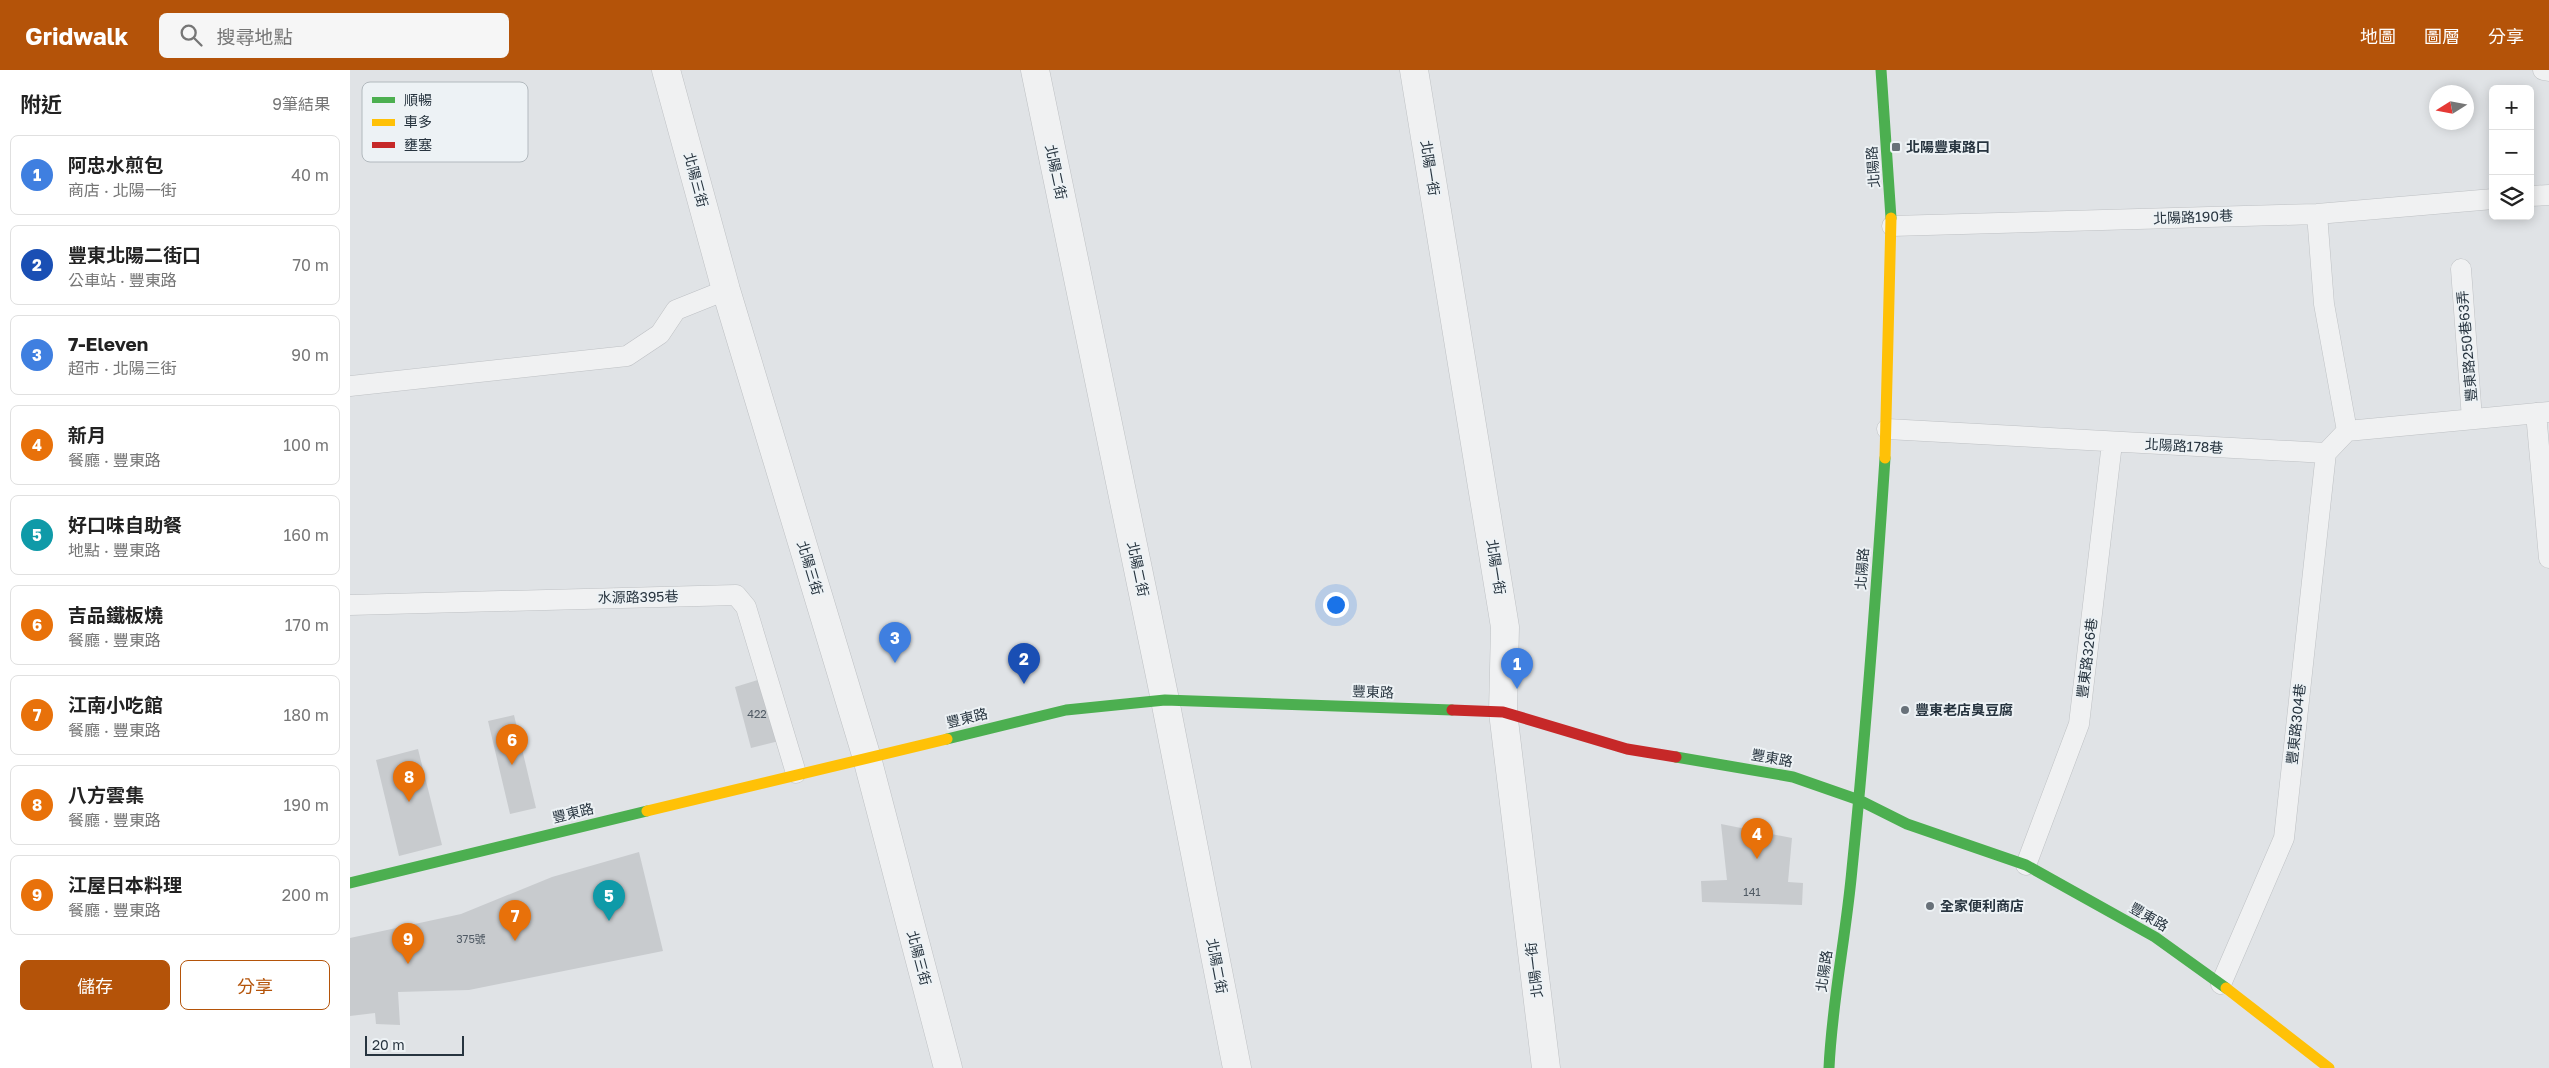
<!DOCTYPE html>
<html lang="zh-TW">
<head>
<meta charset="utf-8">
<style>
	:root { --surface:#fff; --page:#f6f6f6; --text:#222; --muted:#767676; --line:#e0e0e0; --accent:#b45309 }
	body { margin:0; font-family:"Golos Text","Noto Sans TC",sans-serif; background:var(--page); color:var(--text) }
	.controls { position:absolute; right:15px; top:15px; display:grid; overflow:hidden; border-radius:8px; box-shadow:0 2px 12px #0003 }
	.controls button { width:45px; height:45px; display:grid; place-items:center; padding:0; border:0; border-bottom:1px solid var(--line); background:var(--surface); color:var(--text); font:25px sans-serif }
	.compass { position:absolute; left:2079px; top:15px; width:45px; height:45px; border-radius:50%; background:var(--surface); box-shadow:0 2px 12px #0003; rotate:259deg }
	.scale { position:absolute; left:15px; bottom:12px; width:99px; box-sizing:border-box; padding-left:5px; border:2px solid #27343f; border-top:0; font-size:14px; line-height:18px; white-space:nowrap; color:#27343f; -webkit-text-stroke:4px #edf2f5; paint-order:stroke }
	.you { position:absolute; left:985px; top:534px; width:18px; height:18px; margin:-12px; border:4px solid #fff; border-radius:50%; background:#1a73e8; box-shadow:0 0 0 8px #1a73e833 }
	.badge { display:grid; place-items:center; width:32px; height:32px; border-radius:50%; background:var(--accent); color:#fff; font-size:16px; font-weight:700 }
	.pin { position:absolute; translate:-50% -41px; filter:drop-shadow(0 1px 2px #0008) }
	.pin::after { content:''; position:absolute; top:26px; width:18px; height:15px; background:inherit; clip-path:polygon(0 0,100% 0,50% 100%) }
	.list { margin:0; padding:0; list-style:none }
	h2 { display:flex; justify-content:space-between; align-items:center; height:65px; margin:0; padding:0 20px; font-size:21px }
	h2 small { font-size:16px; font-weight:400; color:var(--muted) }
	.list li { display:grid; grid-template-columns:32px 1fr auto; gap:15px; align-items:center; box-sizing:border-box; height:80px; margin:0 10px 10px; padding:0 10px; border:1px solid var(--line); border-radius:8px }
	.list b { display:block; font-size:19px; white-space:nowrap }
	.list p { margin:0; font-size:16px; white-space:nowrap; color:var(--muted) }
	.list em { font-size:16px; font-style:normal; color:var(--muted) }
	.actions { display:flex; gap:10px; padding:15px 20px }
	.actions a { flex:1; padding:11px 0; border:1px solid var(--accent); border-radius:8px; text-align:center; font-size:18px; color:var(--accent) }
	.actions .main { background:var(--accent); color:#fff }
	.icon { flex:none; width:28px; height:28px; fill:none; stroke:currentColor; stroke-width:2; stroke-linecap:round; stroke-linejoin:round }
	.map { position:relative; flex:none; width:2199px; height:998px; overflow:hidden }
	header { display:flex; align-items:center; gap:30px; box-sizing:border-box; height:70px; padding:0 25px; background:var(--accent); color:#fff }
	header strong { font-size:24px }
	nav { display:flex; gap:28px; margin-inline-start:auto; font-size:18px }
	.search { width:350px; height:45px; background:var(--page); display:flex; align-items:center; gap:12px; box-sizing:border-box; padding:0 18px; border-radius:8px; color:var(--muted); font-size:19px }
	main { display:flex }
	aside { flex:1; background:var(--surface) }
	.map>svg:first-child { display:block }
	.building { fill:#c8cbce }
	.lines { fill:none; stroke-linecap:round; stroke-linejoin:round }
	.lane-casing { stroke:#bec1c4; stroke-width:21 }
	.street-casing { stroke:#bec1c4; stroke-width:29 }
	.lane { stroke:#f0f1f2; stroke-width:20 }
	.street { stroke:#f0f1f2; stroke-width:28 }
	.fast { stroke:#4caf50; stroke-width:11 }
	.slow { stroke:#ffc107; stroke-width:11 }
	.jam { stroke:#c62828; stroke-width:11 }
	.poi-dot { fill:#687179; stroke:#edf2f5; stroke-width:2 }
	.labels { text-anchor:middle; stroke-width:4; stroke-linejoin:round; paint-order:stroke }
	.number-label { font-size:11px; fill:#505a64 }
	.poi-label { font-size:14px; font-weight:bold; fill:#27343f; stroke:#edf2f5; text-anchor:start }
	.street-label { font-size:14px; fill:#27343f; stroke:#edf2f5 }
	.key { fill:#edf2f5; stroke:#b2b9be; stroke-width:1 }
	.key-label { font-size:14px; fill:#27343f }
</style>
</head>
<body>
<header>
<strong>Gridwalk</strong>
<div class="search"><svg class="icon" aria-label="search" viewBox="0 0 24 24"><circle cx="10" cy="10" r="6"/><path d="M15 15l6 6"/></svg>搜尋地點</div>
<nav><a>地圖</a><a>圖層</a><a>分享</a></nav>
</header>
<main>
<aside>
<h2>附近<small>9筆結果</small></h2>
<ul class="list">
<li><span class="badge" style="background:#3f7fe0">1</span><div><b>阿忠水煎包</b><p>商店 · 北陽一街</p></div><em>40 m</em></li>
<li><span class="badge" style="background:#1a4fb4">2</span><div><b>豐東北陽二街口</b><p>公車站 · 豐東路</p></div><em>70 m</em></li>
<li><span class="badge" style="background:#3f7fe0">3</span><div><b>7-Eleven</b><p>超市 · 北陽三街</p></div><em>90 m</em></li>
<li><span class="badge" style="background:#e8710a">4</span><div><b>新月</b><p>餐廳 · 豐東路</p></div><em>100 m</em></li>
<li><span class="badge" style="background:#0f9aa8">5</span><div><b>好口味自助餐</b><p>地點 · 豐東路</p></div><em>160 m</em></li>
<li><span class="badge" style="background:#e8710a">6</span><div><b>吉品鐵板燒</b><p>餐廳 · 豐東路</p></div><em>170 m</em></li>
<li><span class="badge" style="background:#e8710a">7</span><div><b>江南小吃館</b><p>餐廳 · 豐東路</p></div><em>180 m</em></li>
<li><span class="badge" style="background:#e8710a">8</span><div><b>八方雲集</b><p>餐廳 · 豐東路</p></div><em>190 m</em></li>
<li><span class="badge" style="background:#e8710a">9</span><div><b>江屋日本料理</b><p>餐廳 · 豐東路</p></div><em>200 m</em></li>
</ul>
<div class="actions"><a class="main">儲存</a><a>分享</a></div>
</aside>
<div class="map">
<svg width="2199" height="998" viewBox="0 0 2199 998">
	<rect width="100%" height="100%" fill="#e0e3e6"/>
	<!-- building -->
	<path class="building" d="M411,609l18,62 -28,7 -16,-61z
		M164,645l22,93 -26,6 -22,-93z
		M68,679l24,96 -43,11 -23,-96z
		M1371,754l71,14 -4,44 15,1 -1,22 -100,-3 -1,-21 26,-1z
		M289,782l24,99 -194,39 -71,2 2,33 -24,-1 -1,-11 -25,3v-78l111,-24 91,-37z"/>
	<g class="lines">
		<!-- lane casing -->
		<g class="lane-casing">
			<path id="lane" d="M2193,0l6,1
				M2180,126l19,-1
				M1967,144l7,90 23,127
				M1542,156l425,-12 176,-15
				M2111,199l11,150
				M0,316l277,-30 33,-22 16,-24 50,-20
				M2186,343l13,145
				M1537,359l439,24 21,-22 202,-19
				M0,535l386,-10 10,12 50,166
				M1676,795l53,-141 33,-281
				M1871,914l63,-146 42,-385"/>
		</g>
		<!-- street casing -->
		<g class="street-casing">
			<path id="street" d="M316,0l60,220 141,468 81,310
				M685,0l130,630 72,368
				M1064,0l91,557 -2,85 43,356"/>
		</g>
		<!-- lane -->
		<use href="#lane" class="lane"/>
		<!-- street -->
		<use href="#street" class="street"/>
		<!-- fast -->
		<path class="fast" d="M1531,0l10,148
			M597,669l119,-29 99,-10 287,10
			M1326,687l117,20 66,23 48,24 119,41 129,72 71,51
			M0,813l297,-72
			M1479,998c3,-67 17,-132 23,-199 14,-137 24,-274 33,-411"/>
		<!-- slow -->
		<path class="slow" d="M1535,388l6,-240
			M297,741l300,-72
			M1876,918l103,80"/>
		<!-- jam -->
		<path class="jam" d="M1102,640l51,2 124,37 49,8"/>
	</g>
	<!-- markers -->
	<g class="poi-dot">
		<rect x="1541" y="72" width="10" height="10" rx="2.5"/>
		<circle cx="1555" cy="640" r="5"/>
		<circle cx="1580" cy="836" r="5"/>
	</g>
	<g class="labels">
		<!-- number labels -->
		<g class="number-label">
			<text x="407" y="648">422</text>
			<text x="1402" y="826">141</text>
			<text x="121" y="873">375號</text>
		</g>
		<!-- poi labels -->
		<g class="poi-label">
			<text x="1556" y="82">北陽豐東路口</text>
			<text x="1565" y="645">豐東老店臭豆腐</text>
			<text x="1590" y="841">全家便利商店</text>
		</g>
		<!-- street labels -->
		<g class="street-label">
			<text transform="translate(1523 97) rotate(-94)" y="5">北陽路</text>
			<text transform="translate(1080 98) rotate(81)" y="5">北陽一街</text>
			<text transform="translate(706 102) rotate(78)" y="5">北陽二街</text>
			<text transform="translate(346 110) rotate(75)" y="5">北陽三街</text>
			<text transform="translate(1843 147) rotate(-2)" y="5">北陽路190巷</text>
			<text transform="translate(2117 276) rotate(-95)" y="5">豐東路250巷63弄</text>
			<text transform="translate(1834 376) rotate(3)" y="5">北陽路178巷</text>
			<text transform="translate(1146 497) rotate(81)" y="5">北陽一街</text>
			<text transform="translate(460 498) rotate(73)" y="5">北陽三街</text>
			<text transform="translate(788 499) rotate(78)" y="5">北陽二街</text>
			<text transform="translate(1512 499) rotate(-86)" y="5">北陽路</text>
			<text transform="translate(288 527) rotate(-1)" y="5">水源路395巷</text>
			<text transform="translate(1737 588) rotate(-83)" y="5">豐東路326巷</text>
			<text transform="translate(1023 622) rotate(2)" y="5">豐東路</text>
			<text transform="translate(617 648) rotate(-14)" y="5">豐東路</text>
			<text transform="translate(1946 654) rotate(-84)" y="5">豐東路304巷</text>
			<text transform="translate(1422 688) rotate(10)" y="5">豐東路</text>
			<text transform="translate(223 743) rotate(-14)" y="5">豐東路</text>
			<text transform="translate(1799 847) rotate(30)" y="5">豐東路</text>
			<text transform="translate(569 888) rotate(75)" y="5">北陽三街</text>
			<text transform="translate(867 896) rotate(79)" y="5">北陽二街</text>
			<text transform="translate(1184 900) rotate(-97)" y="5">北陽一街</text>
			<text transform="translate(1474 901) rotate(-82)" y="5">北陽路</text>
		</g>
	</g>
	<!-- legend -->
	<rect x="12" y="12" width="166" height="80" rx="8" class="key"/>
	<rect x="22" y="27" width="23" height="6" fill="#4caf50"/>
	<rect x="22" y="49" width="23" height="7" fill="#ffc107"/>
	<rect x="22" y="72" width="23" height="6" fill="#c62828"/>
	<g class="key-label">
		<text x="54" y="35">順暢</text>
		<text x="54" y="57">車多</text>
		<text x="54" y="80">壅塞</text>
	</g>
</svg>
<div class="controls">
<button>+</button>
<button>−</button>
<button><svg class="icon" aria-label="layers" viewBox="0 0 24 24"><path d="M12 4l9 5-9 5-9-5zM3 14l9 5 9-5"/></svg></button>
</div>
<svg class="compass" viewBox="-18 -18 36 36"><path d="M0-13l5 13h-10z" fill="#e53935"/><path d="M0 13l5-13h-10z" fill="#767676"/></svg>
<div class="scale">20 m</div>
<div class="you"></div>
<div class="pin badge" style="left:1167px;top:619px;background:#3f7fe0">1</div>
<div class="pin badge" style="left:674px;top:614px;background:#1a4fb4">2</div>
<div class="pin badge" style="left:545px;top:593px;background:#3f7fe0">3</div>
<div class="pin badge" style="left:1407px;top:789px;background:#e8710a">4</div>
<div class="pin badge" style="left:259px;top:851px;background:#0f9aa8">5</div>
<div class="pin badge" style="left:162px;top:695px;background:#e8710a">6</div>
<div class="pin badge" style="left:165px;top:871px;background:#e8710a">7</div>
<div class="pin badge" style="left:59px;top:732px;background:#e8710a">8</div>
<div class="pin badge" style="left:58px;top:894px;background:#e8710a">9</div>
</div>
</main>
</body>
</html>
